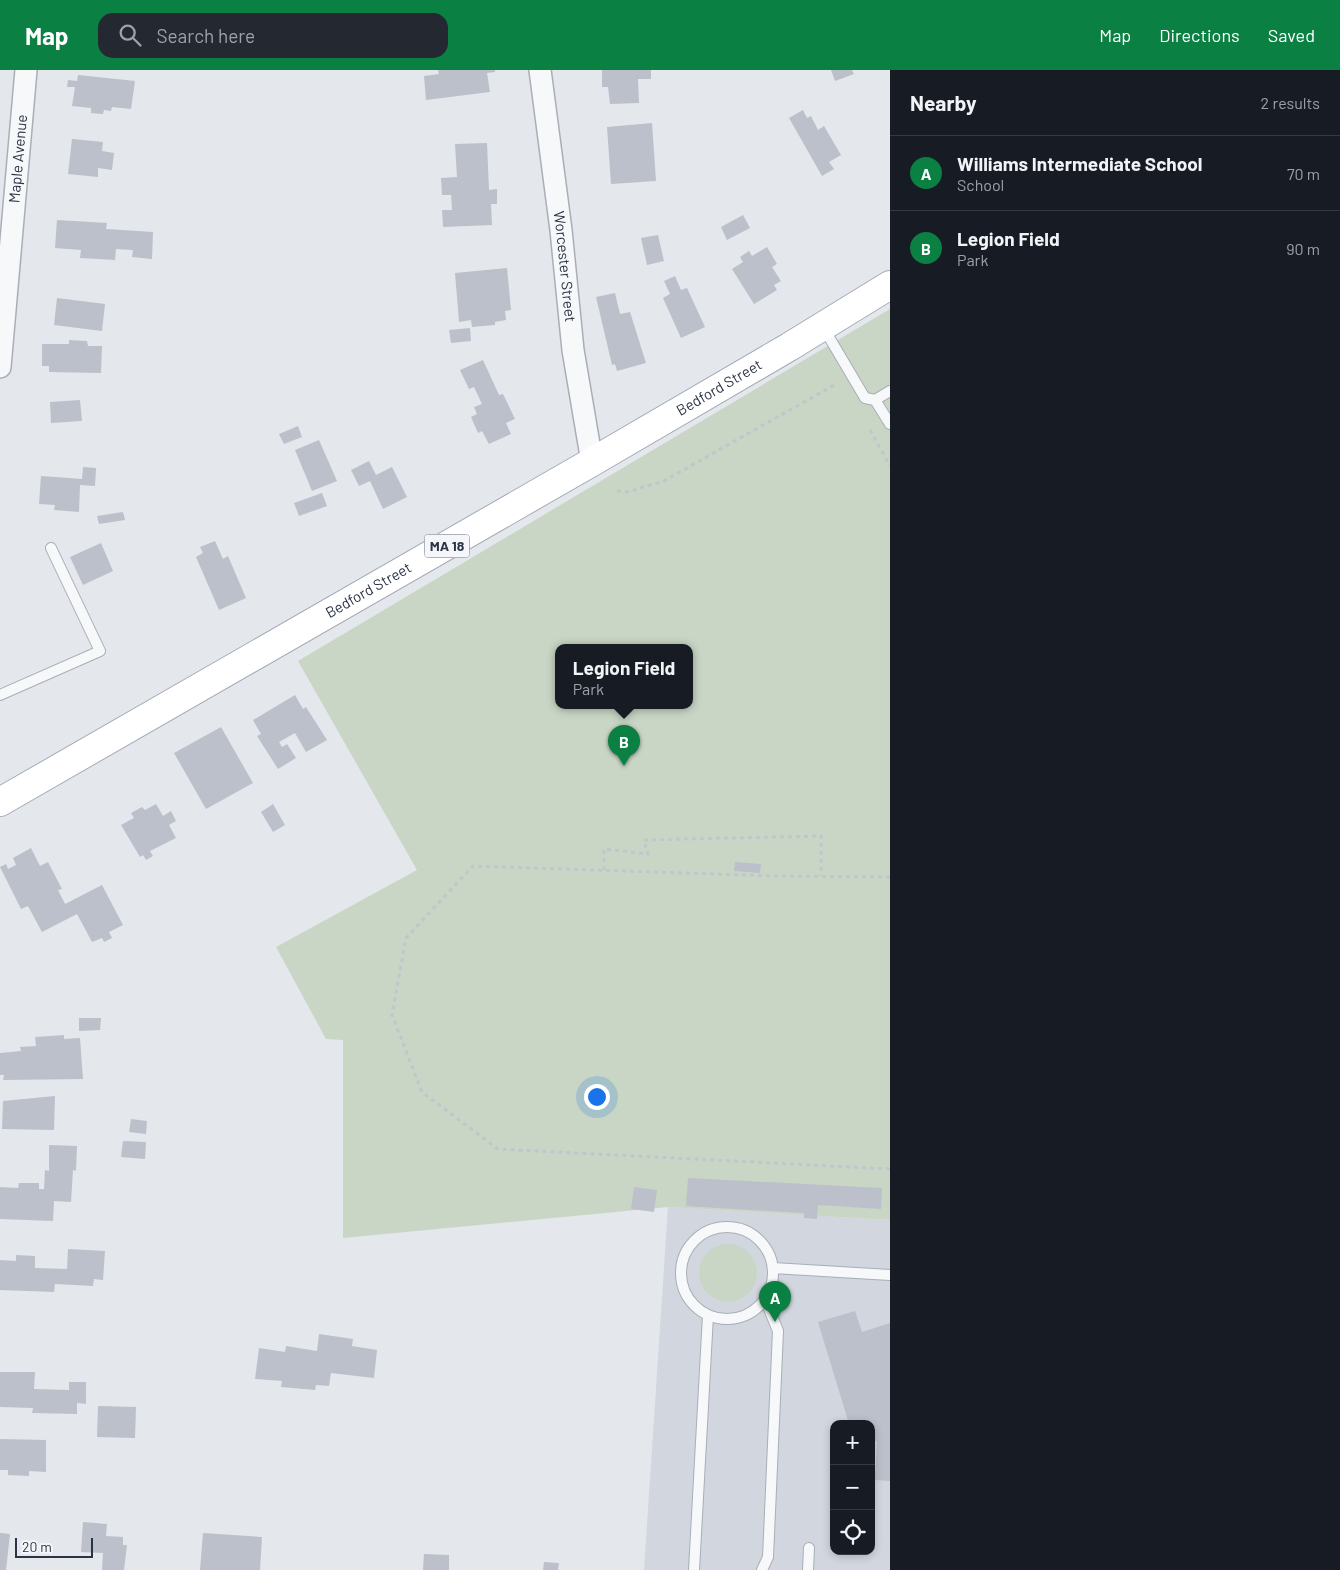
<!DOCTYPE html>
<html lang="en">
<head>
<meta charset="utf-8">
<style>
	:root { --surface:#171b24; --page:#242831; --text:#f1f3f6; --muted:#9ea1a6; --line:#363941; --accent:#0b8043 }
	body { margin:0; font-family:Barlow,sans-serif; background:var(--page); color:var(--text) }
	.controls { position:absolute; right:15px; bottom:15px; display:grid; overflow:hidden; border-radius:10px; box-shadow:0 2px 8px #0003 }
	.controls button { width:45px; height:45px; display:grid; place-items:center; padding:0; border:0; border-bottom:1px solid var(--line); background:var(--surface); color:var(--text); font:25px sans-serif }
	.scale { position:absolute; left:15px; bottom:12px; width:78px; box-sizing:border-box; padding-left:5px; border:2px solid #2b3445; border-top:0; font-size:14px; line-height:18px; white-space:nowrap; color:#2b3445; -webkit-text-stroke:4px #f4f6f9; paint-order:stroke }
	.you { position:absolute; left:596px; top:1026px; width:18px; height:18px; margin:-12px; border:4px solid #fff; border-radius:50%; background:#1a73e8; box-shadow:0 0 0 8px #1a73e833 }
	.badge { display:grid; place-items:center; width:32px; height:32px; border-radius:50%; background:var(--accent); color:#fff; font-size:16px; font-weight:700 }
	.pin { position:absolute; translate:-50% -41px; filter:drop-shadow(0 1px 2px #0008) }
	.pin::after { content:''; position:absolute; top:26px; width:18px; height:15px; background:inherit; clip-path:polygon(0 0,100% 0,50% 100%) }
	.popup { position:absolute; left:555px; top:574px; width:138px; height:65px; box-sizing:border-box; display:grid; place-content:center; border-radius:10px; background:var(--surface); filter:drop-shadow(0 1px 4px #0005); font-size:16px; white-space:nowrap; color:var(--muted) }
	.popup b { font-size:19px; color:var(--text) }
	.popup::after { content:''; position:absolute; left:50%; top:100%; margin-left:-10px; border:10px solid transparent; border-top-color:var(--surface) }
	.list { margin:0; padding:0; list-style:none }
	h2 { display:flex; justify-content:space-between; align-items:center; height:65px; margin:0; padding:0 20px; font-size:21px }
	h2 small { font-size:16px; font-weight:400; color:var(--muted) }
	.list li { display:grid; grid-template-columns:32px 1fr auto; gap:15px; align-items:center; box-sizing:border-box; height:75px; padding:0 20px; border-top:1px solid var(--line) }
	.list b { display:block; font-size:19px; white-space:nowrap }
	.list p { margin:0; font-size:16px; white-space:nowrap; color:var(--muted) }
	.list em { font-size:16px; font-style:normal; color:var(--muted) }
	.icon { flex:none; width:28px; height:28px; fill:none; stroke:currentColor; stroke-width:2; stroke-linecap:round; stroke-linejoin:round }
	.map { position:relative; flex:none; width:890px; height:1500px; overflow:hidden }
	header { display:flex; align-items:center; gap:30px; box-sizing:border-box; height:70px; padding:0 25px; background:var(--accent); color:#fff }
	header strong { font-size:24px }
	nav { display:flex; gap:28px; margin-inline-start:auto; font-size:18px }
	.search { width:350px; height:45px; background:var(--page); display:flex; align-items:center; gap:12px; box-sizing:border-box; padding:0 18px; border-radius:15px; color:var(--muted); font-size:19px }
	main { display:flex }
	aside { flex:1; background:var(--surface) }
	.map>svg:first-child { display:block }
	.built { fill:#d2d6de; fill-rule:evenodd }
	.green { fill:#c9d6c5; fill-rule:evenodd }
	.building { fill:#bbc0ca }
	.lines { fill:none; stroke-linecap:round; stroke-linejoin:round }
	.lane-casing { stroke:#a9aeb7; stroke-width:12 }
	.street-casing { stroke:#a9aeb7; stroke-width:24 }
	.primary-casing { stroke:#a3abb8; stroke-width:30 }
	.path { stroke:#c2c5cb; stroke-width:3; stroke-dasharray:4 4; stroke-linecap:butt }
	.lane { stroke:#f7f8fa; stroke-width:10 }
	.street { stroke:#f7f8fa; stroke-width:21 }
	.primary { stroke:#fff; stroke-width:28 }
	.labels { text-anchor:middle; stroke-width:4; stroke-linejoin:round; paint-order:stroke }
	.shield { fill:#f4f6f9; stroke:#676e7b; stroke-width:1 }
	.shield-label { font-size:14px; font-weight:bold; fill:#2b3445 }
	.street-label { font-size:15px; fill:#2b3445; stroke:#f4f6f9 }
</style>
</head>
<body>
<header>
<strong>Map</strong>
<div class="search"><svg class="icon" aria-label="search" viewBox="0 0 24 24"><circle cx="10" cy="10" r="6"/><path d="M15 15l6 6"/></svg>Search here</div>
<nav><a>Map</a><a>Directions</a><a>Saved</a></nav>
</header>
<main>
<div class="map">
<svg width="890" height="1500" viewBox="0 0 890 1500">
	<rect width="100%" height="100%" fill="#e4e7ec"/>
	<!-- built -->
	<path class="built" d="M668,1137l222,13v350h-246zM834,1354h37v127h-37z"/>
	<!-- green -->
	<path class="green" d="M890,239v911l-222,-13 -325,31v-198l-17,-1 -50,-92 141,-77 -119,-209zM559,577h130v58h-130z
		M699 1203a29 29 0 1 1 58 0a29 29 0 1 1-58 0Z"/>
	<!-- building -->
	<path class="building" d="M438,0h57v2l-8,1 3,19 -64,8 -2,-24 15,-2z
		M602,0h49v9h-13l1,24 -29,1 -2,-17h-6z
		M831,0h21l2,4 -19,7z
		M78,5l57,6 -4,28 -19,-2 -1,4 -7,-1 -1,4 -12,-1v-5l-19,-2 3,-19h-8l1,-7 9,1z
		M803,40l4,8 4,-2 7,14 6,-4 17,29 -12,7 5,7 -12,7 -33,-58z
		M652,53l4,58 -45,3 -4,-57z
		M72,69l31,3 -1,9 12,2 -2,17 -14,-2v9l-30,-3z
		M487,73l2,47 8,-1v15h-6l1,21 -49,2 -1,-17h10l-1,-15h-9l-1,-17 16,-1 -2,-33z
		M743,145l7,13 -23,12 -6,-13z
		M57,150l50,3 -1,6 47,3 -1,27 -20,-2 1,-7 -17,-1 -1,11 -35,-2 1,-8 -26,-2z
		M658,165l6,26 -17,4 -6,-27z
		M767,177l10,17 -5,3 9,14 -7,4 3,5 -23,14 -22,-35 11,-7 -3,-5 9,-6 3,5z
		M507,198l4,42 -6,1 1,9 -11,2v3l-23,2 -1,-7 -12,2 -4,-49z
		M675,206l6,14 6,-2 18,39 -24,11 -18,-40 7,-4 -6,-13z
		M615,223l5,21 10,-2 16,51 -29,8 -2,-7 -3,1 -16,-68z
		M57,228l48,6 -3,27 -48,-6z
		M470,258l1,13 -20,2 -2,-13z
		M69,270l18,1 1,5h14l-1,27 -52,-1v-6h-7v-22h27z
		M483,290l16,35 4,-1 12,25 -9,4 5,11 -22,10 -7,-13 -4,2 -7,-16 6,-3 -3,-7 8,-3 -8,-17 -5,2 -9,-19z
		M80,330l2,21 -31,2 -1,-21z
		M298,356l4,11 -18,7 -5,-10z
		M319,370l18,41 -25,10 -17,-41z
		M369,391l7,14 16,-8 15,30 -24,12 -13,-28 -11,5 -8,-16z
		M83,397l13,1 -1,18 -15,-1 -1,27 -25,-2 1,-5 -16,-1 2,-28 41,3z
		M322,423l5,13 -28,10 -5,-13z
		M123,442l2,8 -26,4 -2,-8z
		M215,471l8,18 5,-3 18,42 -27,12 -23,-53 7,-4 -3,-6z
		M101,473l12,28 -30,14 -13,-28z
		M295,625l8,14 3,-2 21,33 -21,12 -11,-19 -16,9 3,5 5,-3 9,14 -18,11 -21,-33 4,-2 -8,-14z
		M221,657l32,56 -47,26 -32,-56z
		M156,734l7,12 8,-5 5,10 -7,4 7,13 -26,13 3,5 -7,4 -3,-5 -3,2 -19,-32 13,-7 -3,-5 11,-6 3,3z
		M273,734l12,21 -12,7 -12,-20z
		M31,778l9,18 8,-4 14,27 -4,1 7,14 37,-19 21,40 -14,7 3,6 -8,4 -2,-4 -10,4 -15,-28 -35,18 -14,-26 -7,3 -21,-42 6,-3 2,5 8,-4 -3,-7z
		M735,792l26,2 -1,9 -26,-2z
		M79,948h22l-1,12 -21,1z
		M64,965v4l16,-1 3,41 -80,1 1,-5h-4v-22l21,-2 -1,-4 16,-1 -1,-9z
		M55,1026l-1,34 -52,-1 1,-28z
		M131,1049l16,2 -1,13 -17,-2z
		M123,1071l23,1 -1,17 -24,-2z
		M49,1075l28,1 -1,25 -3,-1 -2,32 -17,-1 -1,20 -53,-2v-32l18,1 1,-5h20v6h5l1,-19 4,1z
		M688,1108l194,10 -1,21 -63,-4 -1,14 -13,-1v-5l-118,-7z
		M634,1117l23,3 -3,22 -23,-3z
		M68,1179l37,2 -2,29 -9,-1 -1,7 -38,-2 -1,8 -54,-2v-30l16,1v-6l19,1v12l32,1z
		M855,1241l7,21 28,-9v158l-15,-1 2,-39 -6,1v-18h-22l-31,-102z
		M319,1264l34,5 -1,7 25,4 -3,28 -43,-5 -2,13 -13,-1 -1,5 -34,-3 1,-6 -27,-2 4,-31 26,4 1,-6 31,5z
		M0,1302h35l-1,17 35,1v-8h17v22l-9,-1v11l-45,-1 1,-5 -33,-1z
		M98,1336l38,1 -1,31 -38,-1z
		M0,1369l46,1v32l-17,-1v5l-21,-1v-5h-8z
		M83,1452l24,2 -1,12 17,1v8h4l-3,25h-22l1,-17 -22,-1z
		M0,1463l10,1 -4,36h-6z
		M203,1463l59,4 -2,33h-60z
		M424,1484l25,1v15h-26z
		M544,1492l15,1 -1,7h-15z"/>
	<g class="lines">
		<!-- lane casing -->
		<g class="lane-casing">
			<path id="lane" d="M823,257l42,71 10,2 15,-9
				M875,330l15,24
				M0,625l100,-44 -49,-103
				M681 1203a46 46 0 1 1 92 0a46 46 0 1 1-92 0Z
				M773,1198l117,7
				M694,1500l14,-255
				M762,1500l6,-13 10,-226 -13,-32
				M808,1500l1,-22"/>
		</g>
		<!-- street casing -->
		<g class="street-casing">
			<g id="street">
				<path id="s1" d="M540,0l21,160 12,120 19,112"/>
				<path id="s2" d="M0,297l26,-297"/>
			</g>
		</g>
		<!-- primary casing -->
		<g class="primary-casing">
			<g id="primary">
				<path id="s3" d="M0,732l592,-340 197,-115 101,-62"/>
			</g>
		</g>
		<!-- path -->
		<path class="path" d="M870,360l20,36
			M617,421l13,1 13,-5 19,-5 174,-98
			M604,800v-21l44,5 -4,-14 177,-4v40
			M890,807l-115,-1 -302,-10 -67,72 -14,77 30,77 76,57 392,20"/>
		<!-- lane -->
		<use href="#lane" class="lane"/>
		<!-- street -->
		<use href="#street" class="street"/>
		<!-- primary -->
		<use href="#primary" class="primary"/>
	</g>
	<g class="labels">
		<!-- shield labels -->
		<rect class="shield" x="424.5" y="464.5" width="45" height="23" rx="4"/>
		<g class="shield-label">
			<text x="447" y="481">MA 18</text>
		</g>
		<!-- street labels -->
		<g class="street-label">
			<text dy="5" stroke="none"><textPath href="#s2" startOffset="209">Maple Avenue</textPath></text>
			<text dy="5" stroke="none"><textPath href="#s1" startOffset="198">Worcester Street</textPath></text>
			<text dy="5" stroke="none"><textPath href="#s3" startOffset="830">Bedford Street</textPath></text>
			<text dy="5" stroke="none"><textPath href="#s3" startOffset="425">Bedford Street</textPath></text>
		</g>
	</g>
</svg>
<div class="controls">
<button>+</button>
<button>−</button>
<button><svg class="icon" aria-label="locate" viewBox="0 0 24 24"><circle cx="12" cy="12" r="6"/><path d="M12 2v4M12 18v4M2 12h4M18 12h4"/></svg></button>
</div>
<div class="scale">20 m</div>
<div class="you"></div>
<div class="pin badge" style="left:775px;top:1252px">A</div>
<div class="pin badge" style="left:624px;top:696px">B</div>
<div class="popup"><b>Legion Field</b>Park</div>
</div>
<aside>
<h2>Nearby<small>2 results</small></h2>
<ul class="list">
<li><span class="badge">A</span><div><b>Williams Intermediate School</b><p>School</p></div><em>70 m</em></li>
<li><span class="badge">B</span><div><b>Legion Field</b><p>Park</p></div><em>90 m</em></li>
</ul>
</aside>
</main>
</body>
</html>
